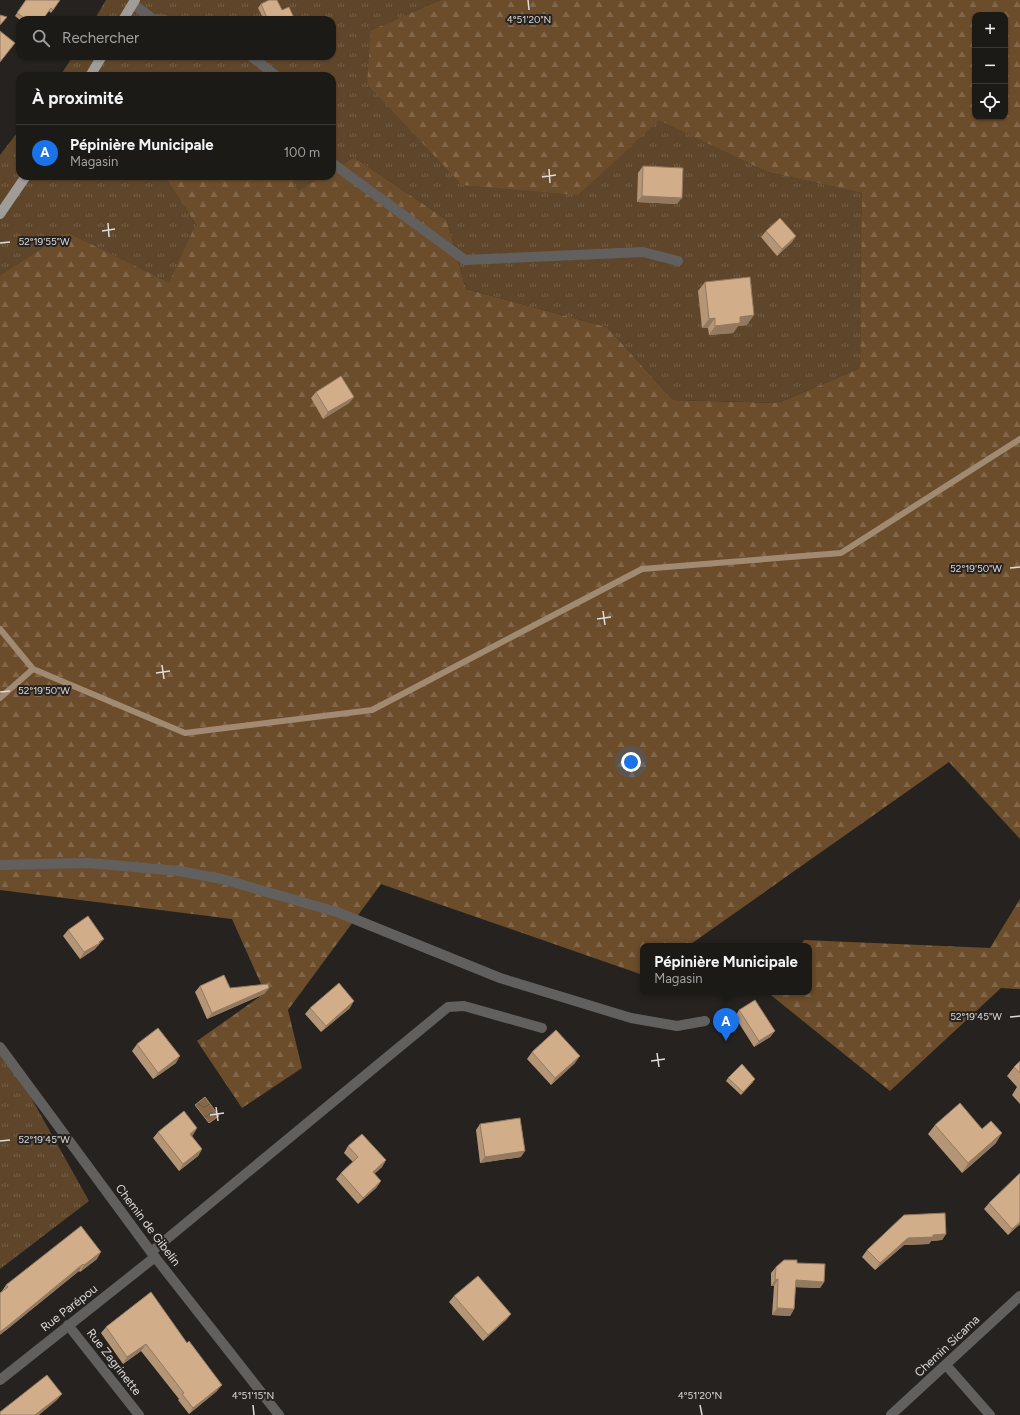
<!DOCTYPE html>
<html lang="fr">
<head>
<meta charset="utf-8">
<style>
	:root { --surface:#1c1a17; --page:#292724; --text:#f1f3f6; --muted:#a0a1a1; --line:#3a3836; --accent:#1a73e8 }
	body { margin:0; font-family:Figtree,sans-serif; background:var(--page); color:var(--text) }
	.controls { position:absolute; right:12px; top:12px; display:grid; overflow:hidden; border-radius:8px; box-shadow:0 1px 3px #0004 }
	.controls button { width:36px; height:36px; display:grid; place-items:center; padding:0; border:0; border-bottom:1px solid var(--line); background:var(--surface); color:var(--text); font:20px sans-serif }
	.you { position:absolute; left:631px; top:762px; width:14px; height:14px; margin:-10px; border:3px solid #fff; border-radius:50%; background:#1a73e8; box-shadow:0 0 0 6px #1a73e833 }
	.badge { display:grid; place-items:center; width:26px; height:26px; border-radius:50%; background:var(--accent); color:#fff; font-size:13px; font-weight:700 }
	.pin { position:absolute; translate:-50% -33px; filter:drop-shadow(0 1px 2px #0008) }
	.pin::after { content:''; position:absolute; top:21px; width:14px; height:12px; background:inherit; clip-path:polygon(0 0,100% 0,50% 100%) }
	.popup { position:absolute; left:640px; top:943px; width:172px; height:52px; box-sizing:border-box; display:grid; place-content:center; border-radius:8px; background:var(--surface); filter:drop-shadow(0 1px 3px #0005); font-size:13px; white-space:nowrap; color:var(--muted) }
	.popup b { font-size:15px; color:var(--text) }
	.popup::after { content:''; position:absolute; left:50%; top:100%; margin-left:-8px; border:8px solid transparent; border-top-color:var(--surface) }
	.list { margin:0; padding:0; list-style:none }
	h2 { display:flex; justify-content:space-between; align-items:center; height:52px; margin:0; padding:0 16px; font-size:17px }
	h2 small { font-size:13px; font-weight:400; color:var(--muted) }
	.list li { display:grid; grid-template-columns:26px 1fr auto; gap:12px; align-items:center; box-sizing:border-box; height:56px; padding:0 16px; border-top:1px solid var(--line) }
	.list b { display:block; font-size:15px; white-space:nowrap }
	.list p { margin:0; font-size:13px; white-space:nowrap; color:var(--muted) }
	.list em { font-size:13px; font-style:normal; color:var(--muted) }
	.icon { flex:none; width:22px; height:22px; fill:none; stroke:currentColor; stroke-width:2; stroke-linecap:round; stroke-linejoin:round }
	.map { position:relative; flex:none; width:1020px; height:1415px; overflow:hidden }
	.search { position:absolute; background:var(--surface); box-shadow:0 1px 3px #0004; left:16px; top:16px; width:320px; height:44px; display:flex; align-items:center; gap:10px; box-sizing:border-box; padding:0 14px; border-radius:12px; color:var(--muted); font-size:15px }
	.panel { position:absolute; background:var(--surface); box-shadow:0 1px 3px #0004; left:16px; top:72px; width:320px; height:108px; border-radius:12px }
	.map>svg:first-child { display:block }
	.grass { fill:url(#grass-tufts) }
	.forest { fill:url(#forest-firs); fill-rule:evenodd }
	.water { fill:url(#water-waves); stroke:#a18a72 }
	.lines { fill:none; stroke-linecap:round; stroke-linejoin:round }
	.stream { stroke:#a18a72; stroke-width:6 }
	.lane { stroke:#62605e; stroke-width:10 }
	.street { stroke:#62605e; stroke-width:10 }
	.primary { stroke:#a09d99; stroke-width:10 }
	.wall { fill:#b49576 }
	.shaded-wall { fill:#927960 }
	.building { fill:#d1ad89; stroke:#927960 }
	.ticks { fill:none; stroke:#dedcda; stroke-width:1.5 }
	.labels { text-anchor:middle; stroke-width:4; stroke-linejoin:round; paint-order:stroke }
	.street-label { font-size:12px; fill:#dedcda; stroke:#26221f }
	.ticks-label { font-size:10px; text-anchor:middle; fill:#dedcda; stroke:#26221f; stroke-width:4; stroke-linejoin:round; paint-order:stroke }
</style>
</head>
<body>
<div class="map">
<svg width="1020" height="1415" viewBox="0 0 1020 1415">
	<defs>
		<pattern id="grass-tufts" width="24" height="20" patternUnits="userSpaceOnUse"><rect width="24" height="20" fill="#5f462b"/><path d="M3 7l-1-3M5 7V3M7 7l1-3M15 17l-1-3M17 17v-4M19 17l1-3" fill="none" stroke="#766049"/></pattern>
		<pattern id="forest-firs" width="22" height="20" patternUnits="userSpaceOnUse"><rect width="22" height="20" fill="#6c4d2b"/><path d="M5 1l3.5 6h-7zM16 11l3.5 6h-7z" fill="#816649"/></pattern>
		<pattern id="water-waves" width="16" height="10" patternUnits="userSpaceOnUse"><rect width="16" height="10" fill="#876745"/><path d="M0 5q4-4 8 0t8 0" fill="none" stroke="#685643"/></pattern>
	</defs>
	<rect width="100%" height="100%" fill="#26221f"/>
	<!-- grass -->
	<path class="grass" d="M106,0h334l-69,30 208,165 80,-76 108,53 96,21 -3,175 -82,35 -105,-3 -66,-73 -141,-38 -19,-69 -93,-63 -22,13v-94h-272l13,-20h259v-36h-238z
		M20,129v47h144l33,50 -2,1 -26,57 -102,-52 -67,43v-120z
		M291,176h32l-25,16z
		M0,1042l89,159 -89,68z"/>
	<!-- forest -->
	<path class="forest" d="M440,0h580v839l-71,-77 -261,184h-45v29l-262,-91 -93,126 14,58 -60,40 -45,-67 68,-48 -33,-74 -232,-29v-615l67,-43 102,51 26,-57h2l-33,-50h127l7,15 25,-15h9v-6l22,-13 93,63 19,69 141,38 66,73 105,3 82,-35 2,-175 -95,-21 -108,-52 -80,75 -117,-10 -95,-101 4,-54zM975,15h30v102h-30z
		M1020,899v90l-19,-1 -111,103 -123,-99h42v-46h-9l4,-6 186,8z"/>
	<!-- water -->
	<path class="water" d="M205,1097l14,19 -10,7 -14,-18z"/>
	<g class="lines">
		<!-- stream -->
		<path class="stream" d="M0,629l33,40 152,64 187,-23 270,-141 199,-16 179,-114
			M0,698l33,-29"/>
		<!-- lane -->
		<path class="lane" d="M133,4l20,15 12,1
			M251,56l25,20
			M332,163l133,97 178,-8 35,9
			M0,865l89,-2 90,8 43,8 115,33 163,66 131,40 46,8 28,-5"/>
		<!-- street -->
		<path class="street" d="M0,1047l151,205 128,163
			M151,1252l297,-245 16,-1 78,22
			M68,1325l71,90
			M946,1365l44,50
			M0,1380l155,-123
			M891,1415l129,-119"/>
		<!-- primary -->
		<path class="primary" d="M123,20l12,-20
			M90,76l12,-20
			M0,214l26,-38"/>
	</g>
	<!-- wall -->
	<path class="wall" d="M26,0h34l-9,13 -2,-2 -7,9h-22l-5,-4z
		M261,4l21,6 13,10h-31l-6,-12z
		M643,166l34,38 -40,-2 1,-29z
		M766,231l30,5 -4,6 -15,14 -16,-19z
		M705,282l42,43 -9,1 -5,7 -24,2 -1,-7h-6l-4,-37z
		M316,392l38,5 -5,6 -26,16 -12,-21z
		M68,930l31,15 -2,1 -2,3 -15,10 -17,-23z
		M200,986l30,2h39l-5,6 -57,25 -12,-27z
		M310,1008h40l-29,24 -16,-18z
		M739,1010l36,21 -5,6 -16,10 -19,-30z
		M137,1044l39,19 -23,16 -21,-28z
		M532,1052l43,11 -24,22 -24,-26z
		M1020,1061v43l-8,-9 5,-8 -10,-11 7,-9z
		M728,1078l25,4 -12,13 -15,-14z
		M480,1124l41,33 -41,6 -4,-33z
		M935,1125l47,4 14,14 -34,30 -34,-39z
		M197,1128l-5,8 10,13 -4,7 -19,15 -26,-33 5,-6z
		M348,1146l38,14 -4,7 -8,7 7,7 -5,7 -18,16 -22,-25 5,-6 12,-11 -9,-9z
		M989,1203l31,21 -12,11 -24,-26z
		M946,1234l-4,6 -11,1 -2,3 -25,1 -29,25 -13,-13 5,-7z
		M97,1259l-17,13 -1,-1 -74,60 -3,-40 4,-6z
		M797,1263l27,19 -4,6 -25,-1 -1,22 -4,7 -18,-1 2,-29h-3v-13l5,-6z
		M151,1292l66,99 -28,23 -11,-14 1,-1 -38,-48 -18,13 -22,-31 5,-6z
		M454,1296l57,18 -5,6 -23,21 -34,-39z"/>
	<!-- shaded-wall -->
	<path class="shaded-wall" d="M642,196l40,2 -5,6 -40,-2z
		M796,236l-4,6 -15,14 5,-7z
		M754,315l-7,10 -9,1 -5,7 -24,2 6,-9 25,-9z
		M715,318l-7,10h-6l7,-9z
		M354,397l-5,6 -26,16 5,-7z
		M104,939l-9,10 -15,10 4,-7z
		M269,988l-5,6 -57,25 5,-6z
		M354,1001l-4,7 -29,24 5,-6z
		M775,1031l-5,6 -16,10 5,-6z
		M180,1056l-4,7 -23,16 5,-6z
		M580,1056l-5,7 -24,22 4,-7z
		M755,1079l-2,3 -12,13 2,-3z
		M197,1128l-4,7 -7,5 4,-6z
		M1002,1133l-6,10 -34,30 6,-10z
		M202,1149l-4,7 -19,15 4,-7z
		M525,1151l-4,6 -41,6 5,-6z
		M386,1160l-4,7 -13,12 4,-7z
		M381,1181l-5,7 -18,16 5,-6z
		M1020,1222v2l-12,11 4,-6z
		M946,1234l-4,6 -11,1 -2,3 -25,1 -29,25 5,-7 28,-25 25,-3z
		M101,1252l-4,7 -17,13 4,-7z
		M83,1264l-4,7 -79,64v-3z
		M778,1279l-4,7h-3l4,-6z
		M796,1280l28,2 -4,6 -29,-1z
		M777,1308l17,1 -4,7 -18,-1z
		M511,1314l-5,6 -23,21 5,-6z
		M146,1344l-5,7 -18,13 4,-7z
		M222,1385l-5,6 -28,23 4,-6z
		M62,1394l-5,6 -18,15h-4z"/>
	<!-- building -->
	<path class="building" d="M26,0h34l-7,10 -2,-2 -9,12h-15l-10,-7z
		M269,0h8l5,10 7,-3 6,13h-27l-7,-16z
		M0,15l7,2 -7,8z
		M0,31l15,12 -15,19z
		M643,166l40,2 -1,30 -40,-2z
		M780,218l16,18 -14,13 -16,-18z
		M750,277l4,38 -14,2v6l-25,3v-8l-6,1 -4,-37z
		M341,376l13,21 -26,15 -12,-20z
		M88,916l16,23 -5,3 1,1 -16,9 -16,-22z
		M224,975l6,13 38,-4 1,4 -57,25 -12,-27z
		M339,983l15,18 -28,25 -16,-18z
		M755,1000l20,31 -16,10 -20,-31z
		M158,1028l22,28 -22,17 -21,-29z
		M556,1030l24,26 -25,22 -23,-26z
		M1020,1061v12l-6,-6z
		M742,1064l13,15 -12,13 -15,-14z
		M960,1103l22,26 9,-8 11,12 -34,30 -33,-38z
		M184,1111l13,17 -7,6 12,15 -19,15 -25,-32z
		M520,1118l5,33 -40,6 -5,-33z
		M362,1134l24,26 -13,12 8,9 -18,17 -22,-25 17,-16 -10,-11z
		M1020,1173v49l-8,7 -23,-26z
		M945,1213l1,21 -13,1v2l-25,1 -28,25 -13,-13 37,-35z
		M81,1226l20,26 -17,13 -1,-1 -74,61 -9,7v-39l8,-6 -2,-2z
		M784,1260h13v3l28,1 -1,18 -28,-2 -2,29 -17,-1 1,-29 -3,1 1,-13z
		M478,1276l33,38 -23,21 -34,-39z
		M151,1292l36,51 2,-2 33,44 -29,23 -11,-14 2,-1 -38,-49 -19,13 -21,-30z
		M47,1375l15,19 -27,21h-35v-3z"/>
	<!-- ticks -->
	<path class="ticks" d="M528,0l1,10M549,169l1,14M542,177l14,-2M108,223l1,14M102,231l13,-2M0,243l10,-1M1010,568l10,-1M603,611l2,14M597,619l14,-2M162,665l2,14M156,673l14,-2M0,692l10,-1M1010,1017l10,-1M657,1053l2,14M651,1061l14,-2M216,1107l2,14M210,1115l14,-2M0,1141l10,-1M253,1405l1,10M700,1405l2,10"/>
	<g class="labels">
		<!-- street labels -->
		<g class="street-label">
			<text transform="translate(148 1225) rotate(53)" y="4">Chemin de Gibelin</text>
			<text transform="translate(69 1308) rotate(-38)" y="4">Rue Parépou</text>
			<text transform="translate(947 1346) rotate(-43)" y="4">Chemin Sicama</text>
			<text transform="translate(114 1362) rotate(52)" y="4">Rue Zagrinette</text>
		</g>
	</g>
	<g class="ticks-label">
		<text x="529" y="23">4°51'20"N</text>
		<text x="44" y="245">52°19'55"W</text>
		<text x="976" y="572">52°19'50"W</text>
		<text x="44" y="694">52°19'50"W</text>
		<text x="976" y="1020">52°19'45"W</text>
		<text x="44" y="1143">52°19'45"W</text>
		<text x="253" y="1399">4°51'15"N</text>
		<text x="700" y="1399">4°51'20"N</text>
	</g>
</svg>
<div class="controls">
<button>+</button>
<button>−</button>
<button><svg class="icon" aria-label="locate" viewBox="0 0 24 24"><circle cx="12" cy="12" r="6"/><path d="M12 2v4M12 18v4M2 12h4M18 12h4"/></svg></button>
</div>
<div class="you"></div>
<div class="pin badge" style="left:726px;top:1041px">A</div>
<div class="popup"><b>Pépinière Municipale</b>Magasin</div>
<div class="search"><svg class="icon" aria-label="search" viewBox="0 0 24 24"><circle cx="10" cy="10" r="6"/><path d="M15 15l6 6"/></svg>Rechercher</div>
<section class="panel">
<h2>À proximité<small></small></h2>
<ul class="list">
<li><span class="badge">A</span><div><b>Pépinière Municipale</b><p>Magasin</p></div><em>100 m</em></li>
</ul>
</section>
</div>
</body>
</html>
